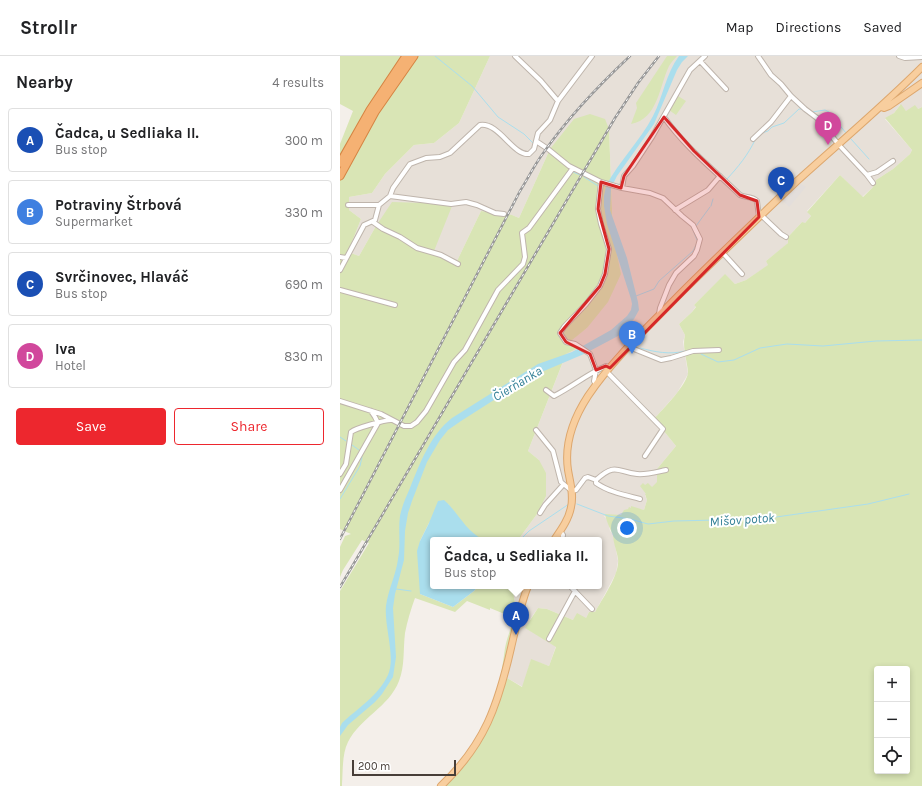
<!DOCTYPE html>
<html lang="en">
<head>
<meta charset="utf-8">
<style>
	:root { --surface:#fff; --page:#f2f2f2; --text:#202124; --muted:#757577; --line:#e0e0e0; --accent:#ed272e }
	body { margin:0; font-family:Karla,sans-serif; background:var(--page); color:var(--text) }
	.controls { position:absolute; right:12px; bottom:12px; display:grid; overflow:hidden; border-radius:4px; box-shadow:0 2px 6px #0003 }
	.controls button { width:36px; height:36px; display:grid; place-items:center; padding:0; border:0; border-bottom:1px solid var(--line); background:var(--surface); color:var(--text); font:20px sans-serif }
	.scale { position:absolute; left:12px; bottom:10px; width:104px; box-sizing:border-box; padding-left:4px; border:2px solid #473e38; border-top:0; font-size:11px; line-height:14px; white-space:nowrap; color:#473e38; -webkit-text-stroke:3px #fff; paint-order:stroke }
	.you { position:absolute; left:287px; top:472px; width:14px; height:14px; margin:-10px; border:3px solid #fff; border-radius:50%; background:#1a73e8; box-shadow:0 0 0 6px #1a73e833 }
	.badge { display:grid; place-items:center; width:26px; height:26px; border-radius:50%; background:var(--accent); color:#fff; font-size:13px; font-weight:700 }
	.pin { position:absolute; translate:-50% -33px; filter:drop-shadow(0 1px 2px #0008) }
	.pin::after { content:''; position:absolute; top:21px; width:14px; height:12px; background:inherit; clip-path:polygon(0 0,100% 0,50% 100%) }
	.popup { position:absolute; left:90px; top:481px; width:172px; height:52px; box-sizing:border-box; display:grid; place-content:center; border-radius:4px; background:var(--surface); filter:drop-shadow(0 1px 3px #0005); font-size:13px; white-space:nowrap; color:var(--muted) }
	.popup b { font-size:15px; color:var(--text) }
	.popup::after { content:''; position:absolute; left:50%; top:100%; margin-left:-8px; border:8px solid transparent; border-top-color:var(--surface) }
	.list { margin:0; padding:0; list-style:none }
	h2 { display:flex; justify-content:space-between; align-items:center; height:52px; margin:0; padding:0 16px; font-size:17px }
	h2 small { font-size:13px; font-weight:400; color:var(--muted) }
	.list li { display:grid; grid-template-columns:26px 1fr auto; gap:12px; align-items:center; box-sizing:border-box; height:64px; margin:0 8px 8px; padding:0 8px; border:1px solid var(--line); border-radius:4px }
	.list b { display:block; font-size:15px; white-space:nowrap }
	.list p { margin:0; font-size:13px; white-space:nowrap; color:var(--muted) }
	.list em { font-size:13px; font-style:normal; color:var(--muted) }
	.actions { display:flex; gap:8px; padding:12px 16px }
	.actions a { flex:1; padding:9px 0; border:1px solid var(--accent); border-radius:4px; text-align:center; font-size:14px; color:var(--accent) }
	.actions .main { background:var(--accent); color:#fff }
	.icon { flex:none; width:22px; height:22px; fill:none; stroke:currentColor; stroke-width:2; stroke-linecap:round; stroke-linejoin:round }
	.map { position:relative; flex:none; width:582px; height:730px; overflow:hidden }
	header { display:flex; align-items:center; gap:24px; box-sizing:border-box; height:56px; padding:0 20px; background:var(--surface); border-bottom:1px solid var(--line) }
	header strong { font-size:19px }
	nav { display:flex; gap:22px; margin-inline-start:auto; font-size:14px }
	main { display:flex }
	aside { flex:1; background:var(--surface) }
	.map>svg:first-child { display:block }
	.residential { fill:#e7e0d8 }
	.industrial { fill:#e3dedb }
	.green { fill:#d9e5b5; fill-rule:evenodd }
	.water { fill:#aadeed }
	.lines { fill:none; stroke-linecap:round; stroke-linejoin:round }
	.stream { stroke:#aadeed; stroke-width:1 }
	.minor-casing { stroke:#bfb5ac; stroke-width:6 }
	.primary-casing { stroke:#dda76e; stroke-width:8 }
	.motorway-casing { stroke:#d58443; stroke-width:9 }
	.minor { stroke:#fff; stroke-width:4 }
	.primary { stroke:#f8ce9e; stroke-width:6 }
	.motorway { stroke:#f5b173; stroke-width:7 }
	.rail-casing { stroke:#989898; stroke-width:2.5 }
	.rail { stroke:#fff; stroke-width:1; stroke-dasharray:3; stroke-linecap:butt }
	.marked { fill:#d62828; fill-opacity:0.2; stroke:#d62828; stroke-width:3; stroke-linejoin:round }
	.labels { text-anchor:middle; stroke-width:4; stroke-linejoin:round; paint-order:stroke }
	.water-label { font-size:13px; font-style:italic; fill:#317f96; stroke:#fff }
</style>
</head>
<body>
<header>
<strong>Strollr</strong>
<nav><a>Map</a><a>Directions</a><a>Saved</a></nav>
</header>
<main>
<aside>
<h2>Nearby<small>4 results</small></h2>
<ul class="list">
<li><span class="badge" style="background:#1a4fb4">A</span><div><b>Čadca, u Sedliaka II.</b><p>Bus stop</p></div><em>300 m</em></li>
<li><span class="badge" style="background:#3f7fe0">B</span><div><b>Potraviny Štrbová</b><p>Supermarket</p></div><em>330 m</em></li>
<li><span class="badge" style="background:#1a4fb4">C</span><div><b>Svrčinovec, Hlaváč</b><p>Bus stop</p></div><em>690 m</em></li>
<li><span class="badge" style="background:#d1479c">D</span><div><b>Iva</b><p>Hotel</p></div><em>830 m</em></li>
</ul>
<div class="actions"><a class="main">Save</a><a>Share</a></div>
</aside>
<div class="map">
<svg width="582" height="730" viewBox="0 0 582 730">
	<rect width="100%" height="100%" fill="#f4efea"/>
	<!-- residential -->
	<path class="residential" d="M150,0h432v51l-4,2 -12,2 -6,-6 -6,8 -9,6 27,31 -2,4 -17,15 -17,11 -3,7 -11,10 -22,-22 -33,36 4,5 -7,8 -2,-2 -14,15v6l-3,3 -19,15 3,4 -23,15 -11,4 -10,-9 -31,30 2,1 -4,6 -13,12 6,11 -2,7 5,32 -11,19 -23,26 22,27 -19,23 1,13 -13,13 2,5 -3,10 -13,-2 -3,1 -7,6 -17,1 4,5 2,10 3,3 5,27 -2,12 -10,19 -11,20h-6l-3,6 -13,2 -26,-11 -9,-1 -7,10 -5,10 30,18 -7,20 -18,-6 -8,27 -16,-9 10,-64 -5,-28h87v-46h-81l19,-26 2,-54 -11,-9 44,-112 15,-11 26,-93 -4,-106 -59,20 -31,69 -7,-3 -31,-4 -24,50 -81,-35 -17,30 -11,-4 13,-33 -12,-9v-13l23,-4 13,-19 29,-29 20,-2 25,-20z"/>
	<!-- industrial -->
	<path class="industrial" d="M461,128l5,3 -17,20 -7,-7z"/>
	<!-- green -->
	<path class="green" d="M0,0h150l-31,67 -25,20 -20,2 -29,29 -13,19 -23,4v13l12,9 -13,33 11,4 17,-30 16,-24 34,1 26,3 -18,45 23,10 24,-50 31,4 7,3 31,-69 24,-30 16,-5 15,5 4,10 4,106 8,39 -13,28 -21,26 -15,12 -2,4 8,4 -12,6 -38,97 11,9 7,13v23l-9,18 -19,26c-10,0 -26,2 -35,0 -13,-4 -27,-26 -35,-36l-19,19 -9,18v53l33,13 21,-16 4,-5h34l5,28 -10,64 15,9 9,-28 18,7 7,-19 -31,-19 13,-20 9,1 26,11 4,-7 9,5 3,-6h6c7,-13 25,-38 23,-53 -1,-8 -5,-16 -5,-25 -2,-2 -8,-17 -8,-20l16,1 3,-5 4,-1 1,-2 2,1v-2l13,4 3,-10 -2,-6h1l-6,-8 3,-3 2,2 3,-2 4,4 5,-5v-13l19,-23 -22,-27c8,-9 34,-35 34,-47 -1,-13 -6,-25 -3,-37l-6,-11 13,-12 4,-5 -2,-2 31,-31 10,10 11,-4 22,-15 -2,-4 22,-18v-6l14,-15 3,1 6,-7 -4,-4 33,-37 23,22 10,-10 3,-7 17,-11 17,-15 2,-4 -27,-32 9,-5 7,-9 5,7 9,-6 3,4 4,-2v679h-484c27,-26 50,-58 60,-96 3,-13 5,-28 7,-42 2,-10 6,-20 9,-30l-24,-10v2l-23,-9 -12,11 -40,-14c-4,11 -8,24 -10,35 -2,17 0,33 -6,48 -10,26 -39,37 -51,61 -6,12 -5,28 -6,42v2h-2v-195l29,-48 -7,-3 -19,30 -3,7v-30l5,-11 6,-2 -11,-5v-385l13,-33 -13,-7zM537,613h30v102h-30z
		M327,0h10c-3,3 -6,7 -8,10 -10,21 -11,53 -38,58l6,-16 -1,-5z
		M338,40l8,5 -10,14 -7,-5z"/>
	<!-- water -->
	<path class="water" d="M339,0h9l-6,6 -5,8 -23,54 -37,52 -6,12 -1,22 17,48 11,44 1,8 -5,9 -16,17 -34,18 -40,17 -28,15 -55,35 -13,9 -8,10 -13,22 -15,39 -4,12 -3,18 -1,29 -9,34 -2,14 3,49 -3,20 -11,17 -7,8 -27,23 -8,11v-9l2,-4c16,-15 36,-27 46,-48 8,-18 -4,-49 -2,-69 2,-16 10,-31 12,-47 3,-14 0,-29 2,-43 2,-10 6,-19 10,-28 10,-25 21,-54 42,-70l86,-54 34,-12 39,-22 16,-14 4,-6 1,-6 -1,-5 -24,-75 -3,-18v-10l2,-10c13,-25 34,-45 47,-70 10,-19 13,-43 26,-60z
		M104,444c15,13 21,31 40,40h-51v46h45l-4,5 -21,16 -33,-13 -3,-43 3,-10 9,-18 9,-22z"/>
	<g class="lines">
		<!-- stream -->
		<path class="stream" d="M95,0l37,30 26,31 26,17 9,9
			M472,56l13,-2 4,2 17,21
			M422,77l6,-2 4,-4 12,-4 15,-14h3
			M511,83l18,20
			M233,116l7,3
			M244,121l14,9
			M387,123c11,-12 21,-24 28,-39
			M371,150l2,-7
			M356,170l14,-19
			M353,174l4,10
			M296,240l18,-7 5,-8 34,-30 4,-8
			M279,279l8,5
			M300,292c15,4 30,7 45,3
			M361,298l17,8 16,-2 26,-12 27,-4 36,2 53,-5 46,-1
			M0,381l6,4
			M12,389l7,5
			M0,443l20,-33 2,-9
			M237,448l31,12 22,3 18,5 26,-3 88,-2 106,-15 41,-10
			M180,484l9,-9 40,-27
			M56,533l15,2"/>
		<!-- minor casing -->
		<g class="minor-casing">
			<path id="minor" d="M175,0l26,25 17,20
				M418,0l13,19 10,9 10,12 14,13 12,9 22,27 28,30 10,-3 16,-11
				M559,0l6,2 17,-1
				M360,5l26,28
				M324,61c21,30 50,53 76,78 6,3 12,1 17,6l2,16
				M413,83l18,-17 20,-26
				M196,85l12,8 21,17 32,16 21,6 28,5 13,5 19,18 11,9 7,14 -3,11 -3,6 -18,17 -7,12 -9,23 -1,6
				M527,119l6,8
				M282,132l2,-12 9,-10 19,-29 38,-67 15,-14
				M50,140l3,-8 17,-24 16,-6 14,-1 10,-4 30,-28c19,-3 33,31 49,29l5,-5 4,-16 12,-13 8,-19 34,-45
				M8,149h31
				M335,154l33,-20 12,-14
				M421,159l20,19 5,3
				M33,166l10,7 17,8 17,11 24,7 17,9
				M382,196l20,22
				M0,201l6,1
				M0,214l24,-45 11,-5 4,-15 11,-9 61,8 15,-2 11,3 18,8 9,1
				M0,234l55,15
				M289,291l32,13 10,-2 22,-7 26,-1
				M267,316l56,57 -18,27
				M256,329l-2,-4 2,-11 -6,-16 -15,-10 -9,-2 -6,-9 4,-6 22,-23 14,-18 5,-12 4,-25 -8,-25 -3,-15 3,-27
				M206,334l8,6c18,-9 33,-22 52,-30l4,2
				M0,345l41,13 23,12h7l6,-4 9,-11 28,-49 11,-12 33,-60 25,-26 2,-7 -3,-24 7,-5 44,-60
				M196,374l17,21 8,31 11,9 4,-1 9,-12 3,-1 8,3c20,-18 21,-8 41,-6 9,1 19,-2 29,-4
				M0,418l6,-10 5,-32c5,-4 34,-12 40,-12
				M256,424v3c13,9 29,12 44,16
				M0,434l38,-67 -3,-6 -4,-6
				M200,457l5,-8 18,-20
				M220,475l3,4 -1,5
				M230,530l22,23
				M209,583l26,-48"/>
		</g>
		<!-- primary casing -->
		<g class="primary-casing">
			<path id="primary" d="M541,51l3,1 5,-2 33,-23
				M214,484c7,-10 15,-21 17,-33 3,-12 -1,-25 -3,-37 -4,-27 5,-51 20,-74 25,-37 59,-68 90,-100 39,-39 79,-77 119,-115 42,-38 85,-74 125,-114
				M101,730c44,-42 57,-81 70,-138 5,-21 9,-42 17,-62"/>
		</g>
		<!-- motorway casing -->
		<g class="motorway-casing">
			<path id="motorway" d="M0,107l30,-53 36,-54
				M0,120l35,-64 39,-56"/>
		</g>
		<!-- minor -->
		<use href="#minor" class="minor"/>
		<!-- primary -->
		<use href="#primary" class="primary"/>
		<!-- motorway -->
		<use href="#motorway" class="motorway"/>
		<!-- rail casing -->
		<g class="rail-casing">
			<path id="rail" d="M0,483l180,-348c8,-13 15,-27 24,-39 25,-36 55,-67 86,-96
				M0,531l275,-469 23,-35 21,-27"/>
		</g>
		<!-- rail -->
		<use href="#rail" class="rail"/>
	</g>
	<!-- marked area -->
	<path class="marked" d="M324,61l30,34 46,44 17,6 2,16 -149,151 -4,-2 -10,4 -6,-16 -24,-12 -6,-9 40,-47 5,-12 4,-25 -11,-40 3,-27 20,6 3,-12z"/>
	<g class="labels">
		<!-- water labels -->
		<g class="water-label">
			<text transform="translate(177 327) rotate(-31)" y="5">Čierňanka</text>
			<text transform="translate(402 463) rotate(-4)" y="5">Mišov potok</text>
		</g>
	</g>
</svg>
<div class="controls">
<button>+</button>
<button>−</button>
<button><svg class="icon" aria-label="locate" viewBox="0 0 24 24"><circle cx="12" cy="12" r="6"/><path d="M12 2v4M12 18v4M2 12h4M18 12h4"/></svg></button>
</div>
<div class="scale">200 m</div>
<div class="you"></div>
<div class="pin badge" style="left:176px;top:579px;background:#1a4fb4">A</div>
<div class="popup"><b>Čadca, u Sedliaka II.</b>Bus stop</div>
<div class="pin badge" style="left:292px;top:298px;background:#3f7fe0">B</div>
<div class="pin badge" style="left:441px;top:144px;background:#1a4fb4">C</div>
<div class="pin badge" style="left:488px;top:89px;background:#d1479c">D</div>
</div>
</main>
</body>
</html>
